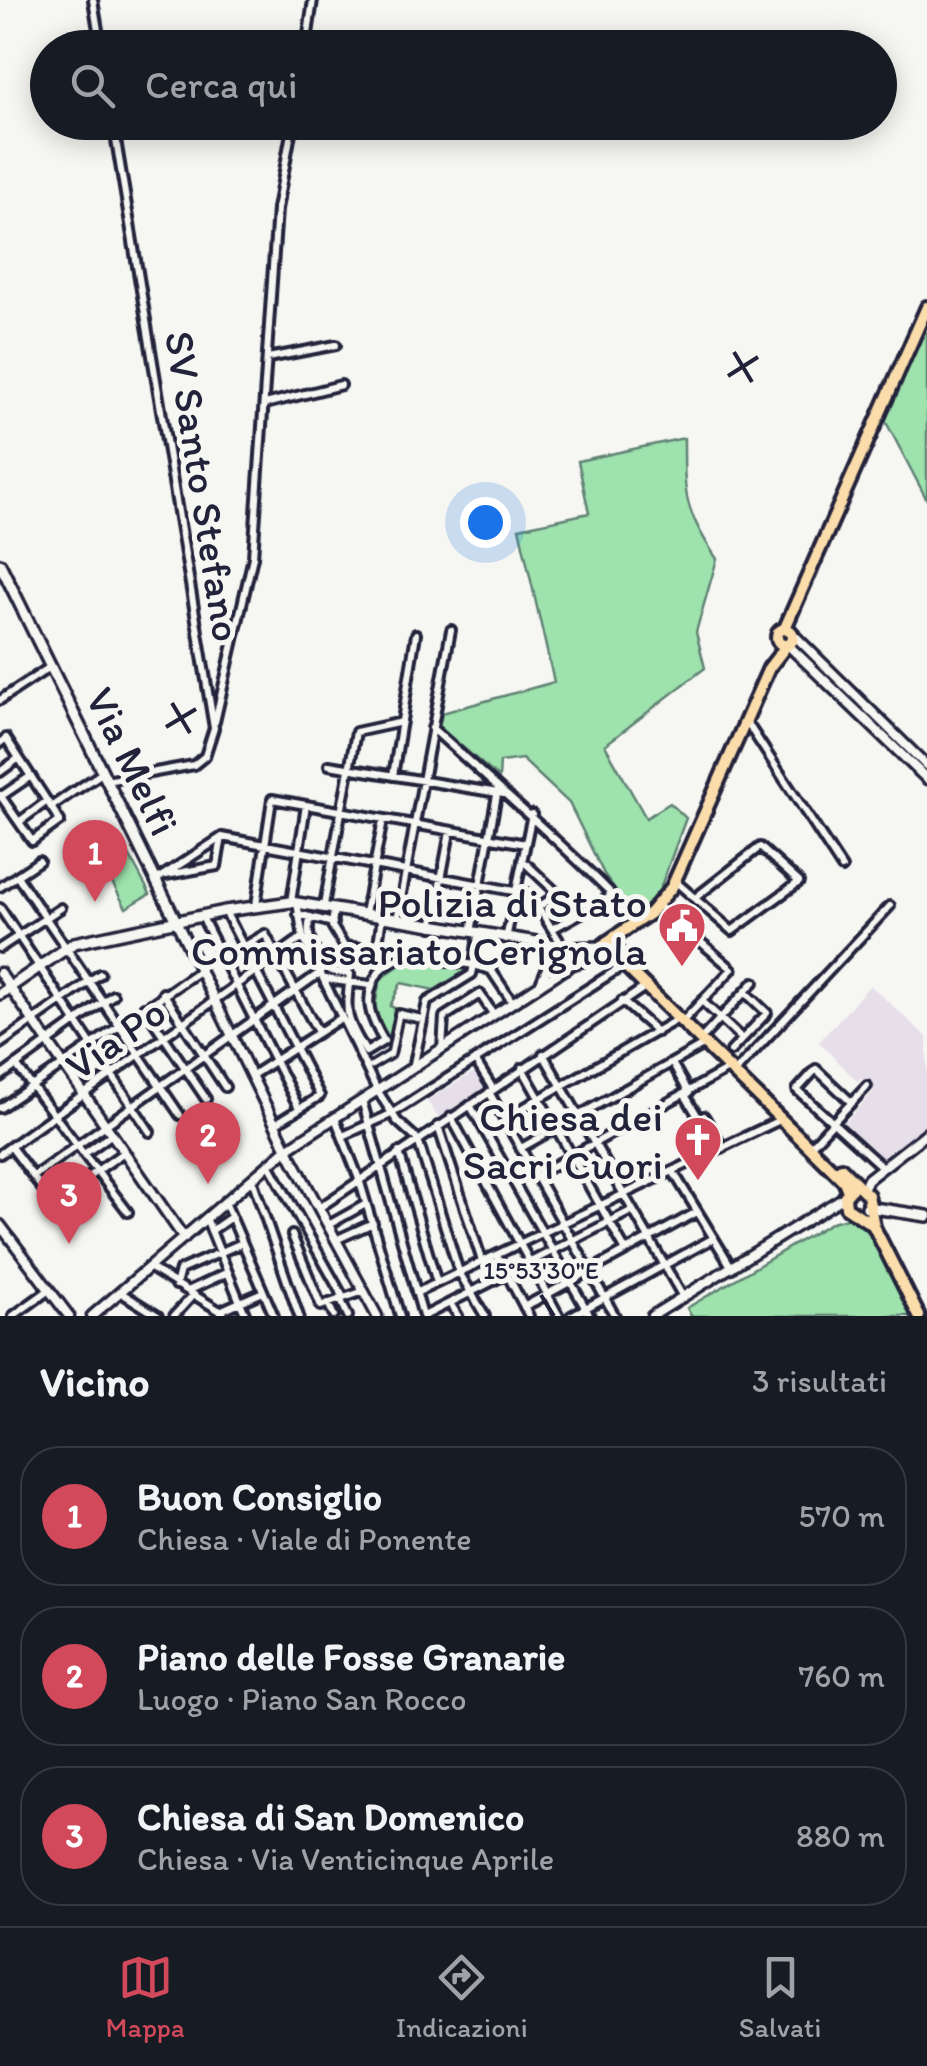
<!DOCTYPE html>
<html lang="it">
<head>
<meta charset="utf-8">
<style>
	:root { --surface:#171b24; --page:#242831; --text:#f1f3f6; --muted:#9ea1a6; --line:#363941; --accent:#d1495b }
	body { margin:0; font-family:Itim,sans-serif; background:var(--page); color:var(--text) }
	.you { position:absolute; left:485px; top:522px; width:35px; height:35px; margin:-25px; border:8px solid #fff; border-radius:50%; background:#1a73e8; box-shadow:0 0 0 15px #1a73e833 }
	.badge { display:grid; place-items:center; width:65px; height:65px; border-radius:50%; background:var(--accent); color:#fff; font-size:32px; font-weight:700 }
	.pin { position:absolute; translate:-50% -82px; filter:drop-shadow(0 2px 5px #0008) }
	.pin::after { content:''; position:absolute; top:52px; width:35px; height:30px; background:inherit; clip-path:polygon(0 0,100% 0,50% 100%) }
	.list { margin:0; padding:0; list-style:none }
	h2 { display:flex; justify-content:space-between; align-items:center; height:130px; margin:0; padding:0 40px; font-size:42px }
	h2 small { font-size:32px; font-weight:400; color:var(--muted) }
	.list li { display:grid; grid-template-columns:65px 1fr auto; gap:30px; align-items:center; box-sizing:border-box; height:140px; margin:0 20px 20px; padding:0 20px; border:2px solid var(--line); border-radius:40px }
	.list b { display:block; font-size:38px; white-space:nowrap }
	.list p { margin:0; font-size:32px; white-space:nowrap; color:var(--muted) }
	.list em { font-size:32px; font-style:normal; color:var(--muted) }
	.icon { flex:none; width:55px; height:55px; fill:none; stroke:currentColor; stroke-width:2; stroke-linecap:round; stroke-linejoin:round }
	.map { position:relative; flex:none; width:927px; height:1316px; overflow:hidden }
	.search { position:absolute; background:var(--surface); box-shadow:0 5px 25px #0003; left:30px; right:30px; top:30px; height:110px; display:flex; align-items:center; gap:25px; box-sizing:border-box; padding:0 35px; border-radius:55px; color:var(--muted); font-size:38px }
	.sheet { height:610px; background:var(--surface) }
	nav { display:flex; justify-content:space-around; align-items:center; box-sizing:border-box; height:140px; border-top:2px solid var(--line); background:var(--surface); font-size:28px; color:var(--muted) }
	nav a { display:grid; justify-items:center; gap:5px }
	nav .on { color:var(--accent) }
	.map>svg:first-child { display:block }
	.built { fill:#e6dfea }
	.green { fill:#9ee2ad; stroke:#608274; stroke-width:2.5 }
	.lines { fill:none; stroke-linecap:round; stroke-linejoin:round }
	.pedestrian-casing { stroke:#22223b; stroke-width:12 }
	.minor-casing { stroke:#22223b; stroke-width:14 }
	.tertiary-casing { stroke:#22223b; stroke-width:15 }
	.secondary-casing { stroke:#22223b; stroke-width:16 }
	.primary-casing { stroke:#22223b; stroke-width:18 }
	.pedestrian { stroke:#f6f6f2; stroke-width:5 }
	.minor { stroke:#f6f6f2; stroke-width:6 }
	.tertiary { stroke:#f6f6f2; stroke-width:8 }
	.secondary { stroke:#f6f6f2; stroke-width:9 }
	.primary { stroke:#fbddab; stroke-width:10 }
	.ticks { fill:none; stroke:#22223b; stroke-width:4 }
	.labels { text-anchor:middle; stroke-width:10; stroke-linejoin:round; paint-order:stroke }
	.street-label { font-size:42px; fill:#22223b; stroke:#f6f6f2 }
	.poi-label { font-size:42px; fill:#22223b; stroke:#f6f6f2; text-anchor:end }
	.ticks-label { font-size:25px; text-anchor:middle; fill:#22223b; stroke:#f6f6f2; stroke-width:10; stroke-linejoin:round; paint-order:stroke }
</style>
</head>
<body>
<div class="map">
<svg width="927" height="1316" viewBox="0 0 927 1316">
	<rect width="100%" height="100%" fill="#f6f6f2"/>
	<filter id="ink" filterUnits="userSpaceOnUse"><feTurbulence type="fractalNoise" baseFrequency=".01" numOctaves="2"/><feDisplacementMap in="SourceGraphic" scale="20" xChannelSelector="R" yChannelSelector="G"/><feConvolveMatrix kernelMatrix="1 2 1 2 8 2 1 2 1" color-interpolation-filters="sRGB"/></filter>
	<g filter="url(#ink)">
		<!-- built -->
		<path class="built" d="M870,985l57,52v92l-48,33 -38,-35 33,-36 -13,-13 -4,3 -38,-39z
			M477,1070l12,19 -49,31 -13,-19z"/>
		<!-- green -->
		<path class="green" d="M922,330l5,3v167l-42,-80z
			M684,438c0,58 0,72 33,121l-21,73 9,36 -100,77 41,73 24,-15 16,15 -29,79 -23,18 -30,-41 -35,-71 -47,-44 -22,3 -1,16 -60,-51 3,-14 112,-31 -35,-154 70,-15 -11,-52z
			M129,855l21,39 -24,14 -22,-40z
			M410,958l58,11 -34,21 -33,-7 -11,23 7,3 -8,30 -15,-27 6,-33z
			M850,1217l12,3 1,5 3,-4 39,71 5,24h-219l-4,-8 145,-86z"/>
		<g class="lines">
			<!-- pedestrian casing -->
			<g class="pedestrian-casing">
				<path id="pedestrian" d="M371,1066l20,-12 8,-40"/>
			</g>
			<!-- minor casing -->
			<g class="minor-casing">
				<path id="minor" d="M93,0l8,48
					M306,48l7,-48
					M268,358l68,-13
					M265,404l76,-19
					M0,700l50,-33
					M746,721l96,147
					M215,722l38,-165 24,-348 16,-87
					M432,728c60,55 120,106 177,163l1,6 -58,32
					M0,743l6,-5 54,83 -28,20 -32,-46
					M329,765l175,29
					M0,772l19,-14
					M393,776l23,-142
					M106,781l88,-16 11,-9 9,-28 -101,-606
					M78,789l24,-16
					M0,797l31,-21
					M51,807l23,-16
					M19,822l28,-21
					M222,837l308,57 32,51
					M522,860l36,34 -18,12
					M166,875l51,-9 5,-29
					M17,876l163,239
					M156,880l66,-43
					M675,881l57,50 67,-49 -39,-35 -65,51
					M0,887l39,-26
					M291,902l15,-97
					M297,903l6,34 74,153 20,31 21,19 41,132 26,44
					M256,905l16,-106 254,45
					M324,905l32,-173 46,-10
					M658,905l74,64 -49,52
					M0,908l150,224
					M334,909l-2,17 12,20 33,4
					M225,911l95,185 -45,28
					M365,913l18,-93
					M298,914l35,9
					M202,917l97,191
					M311,917c-8,21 6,39 20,54l19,3c-4,39 -6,42 16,78l18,-11c-16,-27 -22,-45 -3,-72l-4,-19 5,-33
					M397,920l54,-290
					M432,927l18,-95
					M471,932l26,-137
					M506,939l26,-125
					M243,947l22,-13 53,98
					M0,948l61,-40
					M381,969l25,-15 68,11 4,-30
					M326,979l44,6
					M163,993l62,94
					M622,1001l35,31
					M702,1001l40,38
					M144,1007l62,92
					M399,1014l23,5
					M701,1039l53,-57
					M0,1044l100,-70
					M442,1049l2,-32 36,-23 14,21
					M731,1051l36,-38 -22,-21
					M543,1054l140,243
					M475,1060l18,29
					M672,1063l17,30
					M16,1065l112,147
					M413,1068l14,-66 45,-28 2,-9 17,5 22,33
					M522,1068l104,183
					M735,1072l155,-166
					M251,1076l90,-58
					M0,1077l113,-82
					M489,1092l126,224
					M685,1095l12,20
					M362,1100l61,216
					M852,1103l-36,-34 -19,21 85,77
					M470,1105l120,211
					M0,1108l199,-137
					M704,1116l19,32
					M451,1117l108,199
					M335,1118l24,61 41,137
					M504,1119l174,-100
					M438,1126l44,135
					M343,1136l48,-22 232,-148
					M11,1147l51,68
					M810,1147l57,-61
					M521,1148l184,-104
					M399,1152l38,131
					M0,1154l303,-217
					M84,1154l28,-20
					M269,1164l74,133
					M674,1173l58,95
					M537,1175l193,-107
					M34,1176l287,-204
					M252,1179l47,137
					M53,1202l71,-50
					M225,1202l49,114
					M319,1208l326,-221
					M206,1218l34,84 23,-10
					M332,1223l34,-19
					M211,1231l20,-14
					M292,1235l29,71 43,-15
					M340,1238l33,-15
					M497,1255l32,61
					M149,1267l71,44
					M176,1285l4,-15 62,-27
					M188,1291l40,-19
					M120,1292l38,24
					M416,1293l366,-174
					M340,1298l8,18
					M328,1303l6,13
					M450,1303l8,13
					M524,1307l173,-95
					M13,1316l36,-26
					M174,1316l19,-21
					M226,1316l-6,-5 20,-9 6,14
					M424,1316l209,-106
					M571,1316l143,-78"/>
			</g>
			<!-- tertiary casing -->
			<g class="tertiary-casing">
				<path id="tertiary" d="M794,635l133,131
					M788,645l139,134
					M176,921l111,228 90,167
					M0,973l184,265
					M540,985l11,-26
					M863,1189l5,-10 59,-46
					M0,1225l69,91
					M92,1316l195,-167 279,-181
					M652,1316l192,-119"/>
			</g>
			<!-- secondary casing -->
			<g class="secondary-casing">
				<path id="secondary" d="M0,564l176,357
					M537,943l21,25h8l7,-8 -8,-14 -10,3 -4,6
					M569,948l32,-1
					M571,964l32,-9
					M0,994l74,-51 151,-32 66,-9 270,44
					M867,1207l60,9"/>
			</g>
			<!-- primary casing -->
			<g class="primary-casing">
				<path id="primary" d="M785,628l142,-321
					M777 637a8 8 0 1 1 16 0a8 8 0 1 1-16 0Z
					M607,942l43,-29 22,-26 97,-219 17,-22
					M617,951l7,14 220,216 4,10
					M609,958l8,-9 -10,-7 -6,5 1,7 21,10
					M841,1168l27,27 6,32 45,89
					M852,1188l-7,8 1,11 24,16"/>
			</g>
			<!-- pedestrian -->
			<use href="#pedestrian" class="pedestrian"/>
			<!-- minor -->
			<use href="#minor" class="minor"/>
			<!-- tertiary -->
			<use href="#tertiary" class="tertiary"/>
			<!-- secondary -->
			<use href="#secondary" class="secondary"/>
			<!-- primary -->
			<use href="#primary" class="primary"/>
		</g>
	</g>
	<!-- ticks -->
	<path class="ticks" d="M734,352l18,30M728,376l30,-19M172,703l18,30M166,727l30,-18M541,1295l13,21"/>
	<!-- icons -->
	<defs>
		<g id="civic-pin" transform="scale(2.5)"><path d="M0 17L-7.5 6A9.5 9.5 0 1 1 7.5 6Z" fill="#d1495b" stroke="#f6f6f2"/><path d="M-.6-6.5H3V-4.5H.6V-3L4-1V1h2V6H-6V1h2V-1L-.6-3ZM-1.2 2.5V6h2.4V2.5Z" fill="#fff"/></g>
		<g id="church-pin" transform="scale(2.5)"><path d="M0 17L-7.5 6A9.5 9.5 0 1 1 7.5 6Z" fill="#d1495b" stroke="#f6f6f2"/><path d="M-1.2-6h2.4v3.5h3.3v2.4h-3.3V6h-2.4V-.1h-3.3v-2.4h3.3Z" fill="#fff"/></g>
	</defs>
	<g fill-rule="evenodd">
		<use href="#civic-pin" x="682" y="926"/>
		<use href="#church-pin" x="698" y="1140"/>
	</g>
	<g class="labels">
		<!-- street labels -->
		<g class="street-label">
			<text transform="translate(204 486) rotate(81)" y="15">SV Santo Stefano</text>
			<text transform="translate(133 761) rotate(64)" y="15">Via Melfi</text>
			<text transform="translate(115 1038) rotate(-35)" y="15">Via Po</text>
		</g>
		<!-- poi labels -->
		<g class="poi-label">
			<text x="647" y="917">Polizia di Stato<tspan x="647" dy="48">Commissariato Cerignola</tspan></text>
			<text x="663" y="1131">Chiesa dei<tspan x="663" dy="48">Sacri Cuori</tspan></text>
		</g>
	</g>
	<g class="ticks-label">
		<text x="541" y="1279">15°53'30"E</text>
	</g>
</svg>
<div class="you"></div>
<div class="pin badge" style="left:95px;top:902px">1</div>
<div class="pin badge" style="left:208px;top:1184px">2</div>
<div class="pin badge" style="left:69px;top:1244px">3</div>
<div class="search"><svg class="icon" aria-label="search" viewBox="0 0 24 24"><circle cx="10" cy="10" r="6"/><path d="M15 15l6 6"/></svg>Cerca qui</div>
</div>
<section class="sheet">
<h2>Vicino<small>3 risultati</small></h2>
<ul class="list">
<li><span class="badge">1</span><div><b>Buon Consiglio</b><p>Chiesa · Viale di Ponente</p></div><em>570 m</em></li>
<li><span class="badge">2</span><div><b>Piano delle Fosse Granarie</b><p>Luogo · Piano San Rocco</p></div><em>760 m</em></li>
<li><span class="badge">3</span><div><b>Chiesa di San Domenico</b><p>Chiesa · Via Venticinque Aprile</p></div><em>880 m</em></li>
</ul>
</section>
<nav>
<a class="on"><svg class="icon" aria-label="map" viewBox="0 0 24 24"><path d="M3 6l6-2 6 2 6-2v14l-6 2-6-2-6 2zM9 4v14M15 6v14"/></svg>Mappa</a>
<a><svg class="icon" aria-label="directions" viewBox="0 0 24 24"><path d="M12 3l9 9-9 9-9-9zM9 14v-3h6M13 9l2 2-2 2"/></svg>Indicazioni</a>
<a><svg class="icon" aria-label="saved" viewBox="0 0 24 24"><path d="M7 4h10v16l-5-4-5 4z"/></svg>Salvati</a>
</nav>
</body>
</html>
